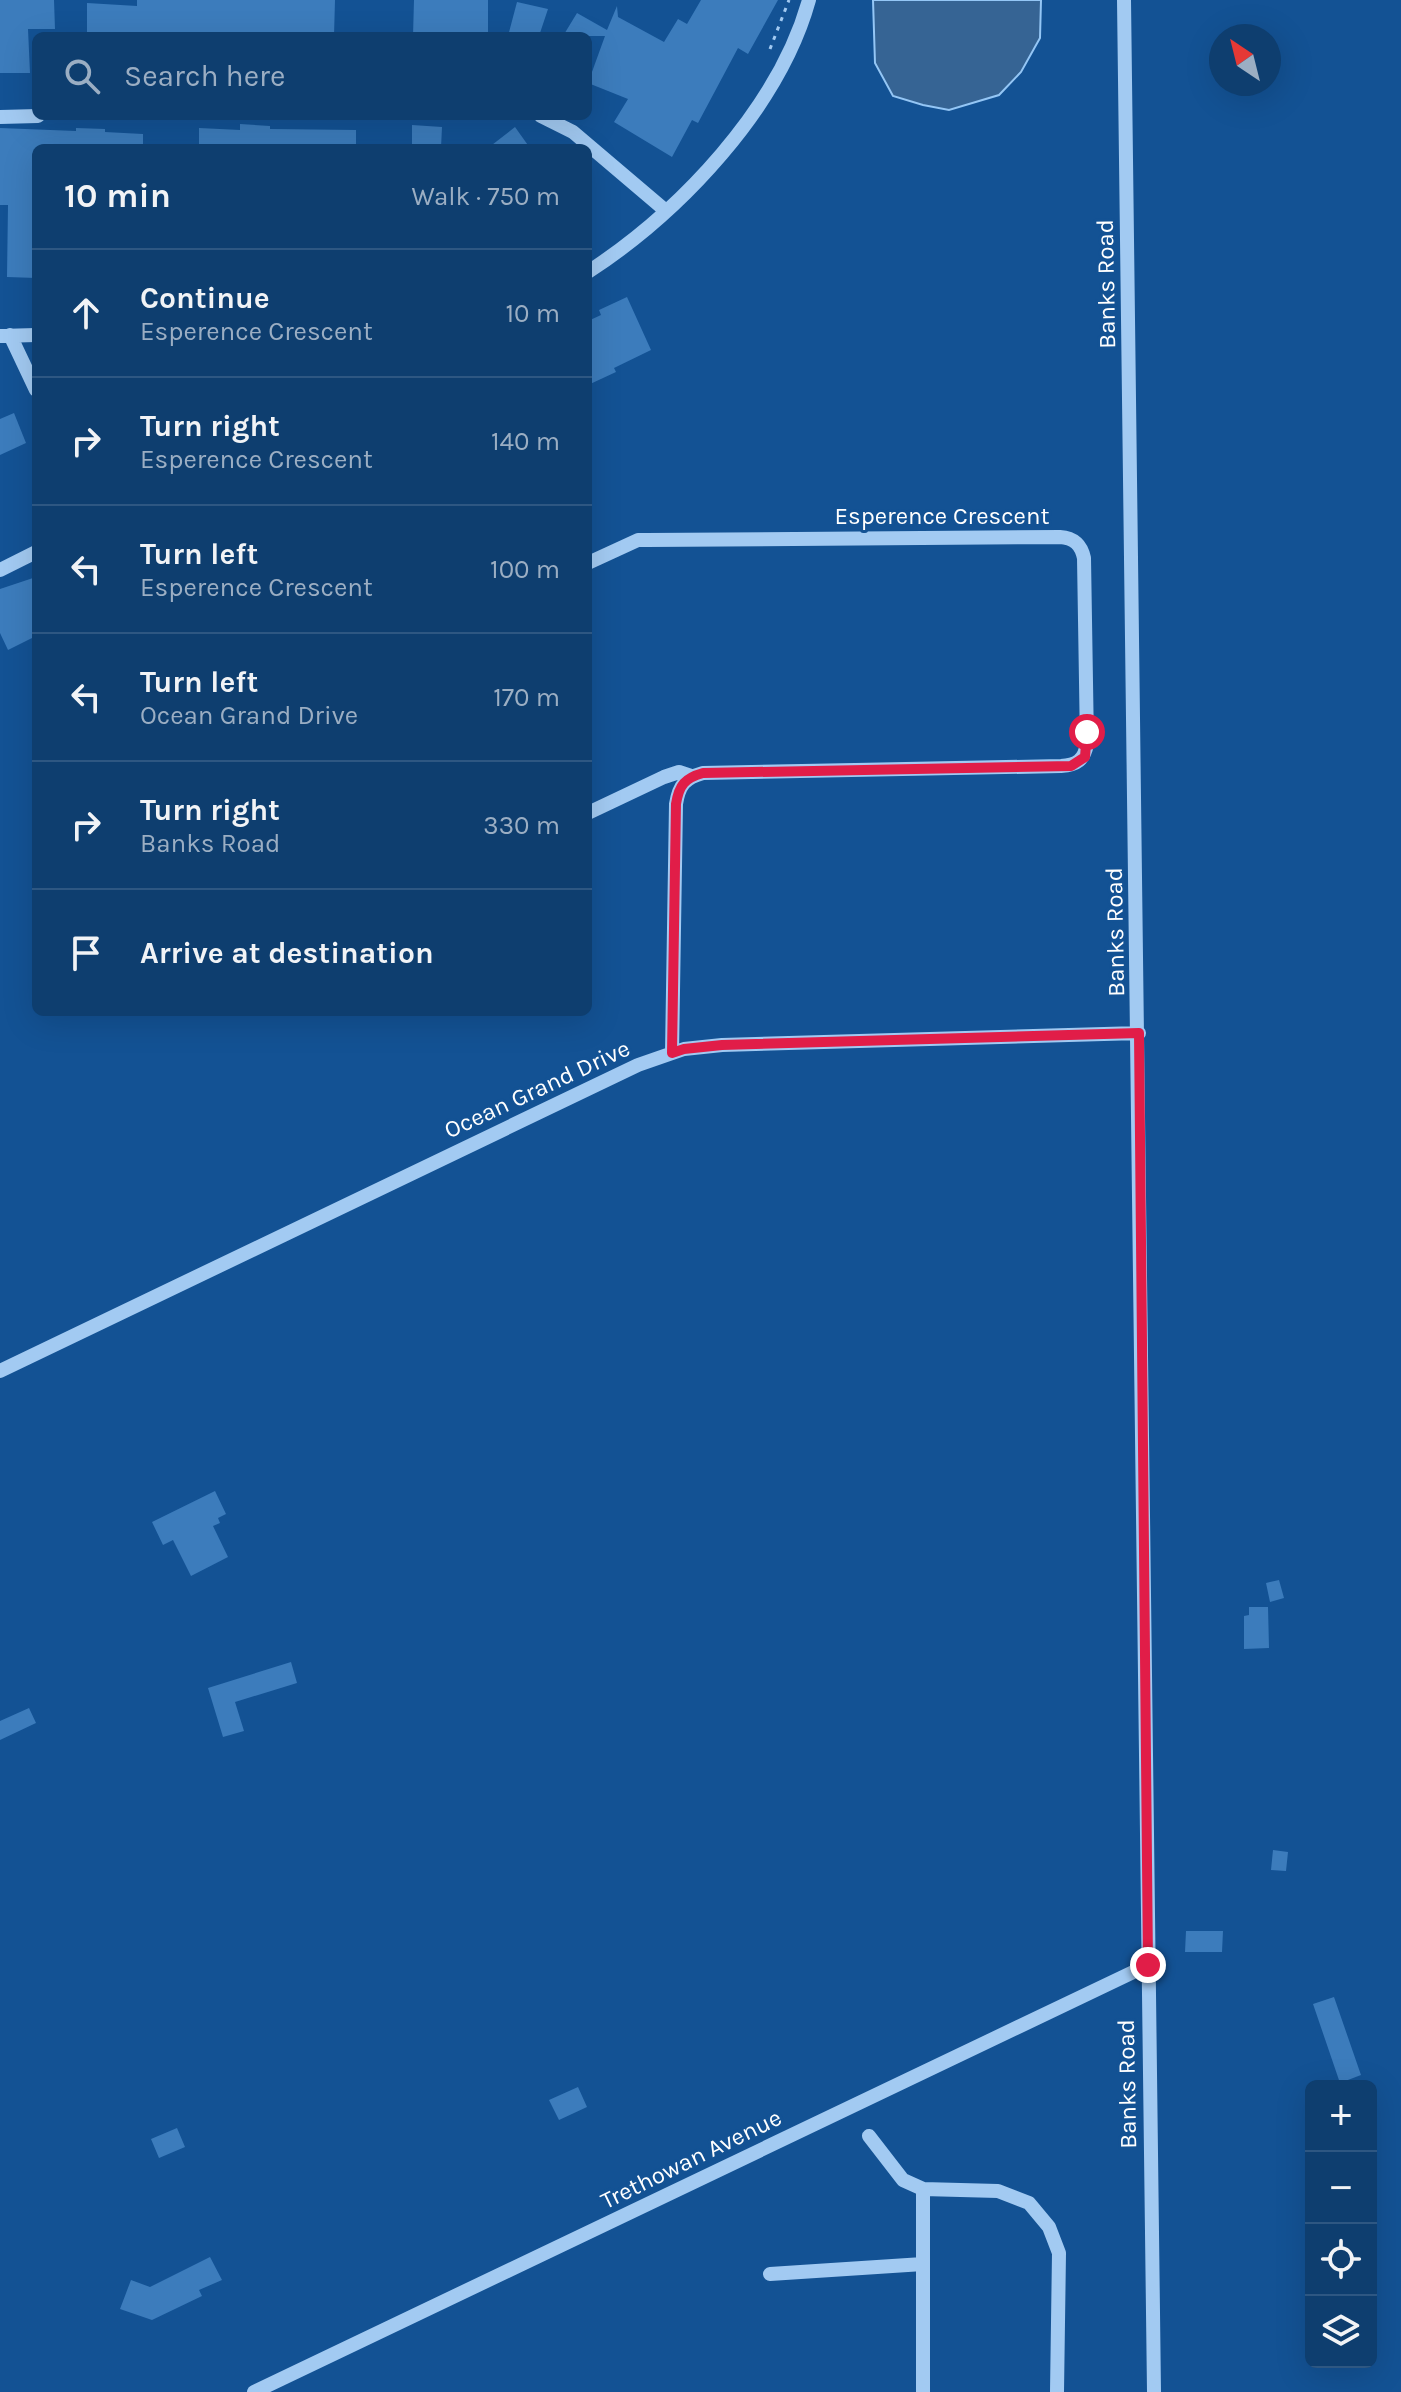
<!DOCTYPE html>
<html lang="en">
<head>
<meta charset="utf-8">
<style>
	:root { --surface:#0e3e6f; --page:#1c4977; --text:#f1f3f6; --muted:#9baec3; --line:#2e5782 }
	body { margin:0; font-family:Karla,sans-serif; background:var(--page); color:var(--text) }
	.controls { position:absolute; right:24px; bottom:24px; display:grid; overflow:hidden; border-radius:12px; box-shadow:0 8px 32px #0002 }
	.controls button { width:72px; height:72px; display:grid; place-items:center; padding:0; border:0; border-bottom:2px solid var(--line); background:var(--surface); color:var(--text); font:40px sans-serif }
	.compass { position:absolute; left:1209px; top:24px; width:72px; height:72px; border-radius:50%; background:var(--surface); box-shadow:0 8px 32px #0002; rotate:325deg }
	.stop { position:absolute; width:24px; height:24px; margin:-18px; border:6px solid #e11d48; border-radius:50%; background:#fff }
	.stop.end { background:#e11d48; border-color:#fff; box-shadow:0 2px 8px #0008 }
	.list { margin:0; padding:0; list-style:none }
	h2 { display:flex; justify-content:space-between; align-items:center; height:104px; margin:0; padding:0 32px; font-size:34px }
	h2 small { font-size:26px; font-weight:400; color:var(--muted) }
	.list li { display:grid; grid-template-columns:52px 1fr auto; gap:24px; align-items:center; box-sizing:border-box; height:128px; padding:0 32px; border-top:2px solid var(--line) }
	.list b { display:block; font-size:30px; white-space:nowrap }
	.list p { margin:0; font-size:26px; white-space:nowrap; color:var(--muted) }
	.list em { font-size:26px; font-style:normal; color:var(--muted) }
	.icon { flex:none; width:44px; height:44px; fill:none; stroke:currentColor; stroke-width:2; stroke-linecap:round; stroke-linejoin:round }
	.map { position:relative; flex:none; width:1401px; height:2392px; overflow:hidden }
	.search { position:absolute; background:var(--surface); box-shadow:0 8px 32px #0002; left:32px; top:32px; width:560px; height:88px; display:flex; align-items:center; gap:20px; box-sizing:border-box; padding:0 28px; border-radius:12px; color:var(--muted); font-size:30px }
	.panel { position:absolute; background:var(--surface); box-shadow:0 8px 32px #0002; left:32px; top:144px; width:560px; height:872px; border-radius:12px }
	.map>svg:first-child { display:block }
	.water { fill:#366494; stroke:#94c6f5; stroke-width:2 }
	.building { fill:#3c7cbc }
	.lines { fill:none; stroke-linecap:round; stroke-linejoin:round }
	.path { stroke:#a2caf2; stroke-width:3; stroke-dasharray:4 6; stroke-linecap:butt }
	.minor { stroke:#a2caf2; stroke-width:14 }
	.route { stroke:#e11d48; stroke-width:10 }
	.labels { text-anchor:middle; stroke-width:6; stroke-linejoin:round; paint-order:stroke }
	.street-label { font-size:24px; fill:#fff; stroke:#135294 }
</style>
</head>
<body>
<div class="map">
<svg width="1401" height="2392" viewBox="0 0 1401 2392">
	<rect width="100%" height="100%" fill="#135294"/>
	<!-- water -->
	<path class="water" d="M873,0h168l-1,38 -19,34 -22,23 -50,15 -26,-5 -30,-9 -18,-33z"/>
	<!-- building -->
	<path class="building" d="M0,0h54l1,29h-27l2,44h-30z
		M137,0h198l-1,36h-247v-33l50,3z
		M414,0h74v36h-75z
		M701,0h77l-30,54 -10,-6 -40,75 -6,-3 -20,37 -58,-35 14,-23 -40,-16 17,-47h-42l14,-23 30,17 10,-24 1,11 46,25 14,-23 9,5z
		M517,2l31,7 -9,27h-31z
		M240,124l30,2v3l86,1v18h-157v-20l41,2z
		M412,125l30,2 -1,21h-29z
		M515,127l15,21h-42z
		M0,128l76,3v-3l29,1v3l38,2v14h-107v130l-29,-1 1,-72h-8z
		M627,297l24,53 -37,18 2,4 -28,13v-64l13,-6 -2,-5z
		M14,413l12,30 -26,12v-36z
		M36,577v59l-28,14 -8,-17v-44z
		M215,1491l11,23 -8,4 2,5 -7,3 15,31 -37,19 -18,-36 -10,5 -11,-23z
		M1279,1580l5,18 -14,4 -4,-19z
		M1249,1607h19l1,41 -25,1v-33l5,-1z
		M291,1662l6,21 -62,19 9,29 -21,6 -15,-49z
		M29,1708l7,15 -36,17v-19z
		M1273,1850l15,2 -2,19 -15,-1z
		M1186,1931h37l-1,21h-37z
		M1334,1997l27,78 -21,8 -27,-79z
		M578,2087l9,20 -28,13 -10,-20z
		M177,2128l8,19 -26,11 -8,-19z
		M210,2257l12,23 -23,10 3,6 -50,24 -32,-11 11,-29 19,7z"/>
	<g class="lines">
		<!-- path -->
		<path class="path" d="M770,49l19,-49"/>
		<!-- minor -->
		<path class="minor" d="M1124,0l30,2392
			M541,116l32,16 93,79
			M0,117l38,-1
			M588,272c92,-60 191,-164 221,-272
			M10,335l26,55
			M0,336l36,-1
			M588,563l50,-23h9l413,-3c14,1 21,7 24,21l3,186c-3,16 -10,21 -26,22l-358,7c-18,5 -24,12 -27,31l-4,249
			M0,570l36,-18
			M588,813l76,-36 15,-5 12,4
			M0,1371l638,-306 46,-16 38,-4 417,-12
			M869,2136l34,44 20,9 75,2 31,12 20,24 10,26 -2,139
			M770,2274l153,-10
			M254,2392l894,-427
			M923,2392v-203"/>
	</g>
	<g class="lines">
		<!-- route -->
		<path class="route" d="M1087,732l-2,25 -14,9 -368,7c-18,5 -24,12 -27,31l-4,249 12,-4 38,-4 417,-12 9,932"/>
	</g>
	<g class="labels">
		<!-- street labels -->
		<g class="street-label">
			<text transform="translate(1106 284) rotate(-91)" y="8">Banks Road</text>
			<text x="942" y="524">Esperence Crescent</text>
			<text transform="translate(1115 932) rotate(-91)" y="8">Banks Road</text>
			<text transform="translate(537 1089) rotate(-25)" y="8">Ocean Grand Drive</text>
			<text transform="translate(1127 2084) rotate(-91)" y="8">Banks Road</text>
			<text transform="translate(691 2159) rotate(-26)" y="8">Trethowan Avenue</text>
		</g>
	</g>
</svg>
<div class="controls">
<button>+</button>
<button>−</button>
<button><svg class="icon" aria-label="locate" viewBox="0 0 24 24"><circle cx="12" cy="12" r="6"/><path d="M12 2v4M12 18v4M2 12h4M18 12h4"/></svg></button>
<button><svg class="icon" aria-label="layers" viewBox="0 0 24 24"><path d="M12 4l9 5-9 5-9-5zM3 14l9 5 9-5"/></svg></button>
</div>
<svg class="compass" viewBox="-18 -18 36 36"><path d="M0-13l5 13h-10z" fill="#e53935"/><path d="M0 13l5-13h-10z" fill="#9baec3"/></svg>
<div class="stop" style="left:1087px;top:732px"></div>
<div class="stop end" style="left:1148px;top:1965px"></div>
<div class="search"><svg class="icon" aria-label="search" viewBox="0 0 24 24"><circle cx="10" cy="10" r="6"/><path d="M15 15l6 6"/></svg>Search here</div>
<section class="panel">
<h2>10 min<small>Walk · 750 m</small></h2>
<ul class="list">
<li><svg class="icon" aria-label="ahead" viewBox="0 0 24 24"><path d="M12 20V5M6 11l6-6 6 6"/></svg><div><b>Continue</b><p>Esperence Crescent</p></div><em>10 m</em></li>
<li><svg class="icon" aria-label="right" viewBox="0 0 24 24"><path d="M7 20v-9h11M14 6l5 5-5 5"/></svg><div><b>Turn right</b><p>Esperence Crescent</p></div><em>140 m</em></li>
<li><svg class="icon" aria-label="left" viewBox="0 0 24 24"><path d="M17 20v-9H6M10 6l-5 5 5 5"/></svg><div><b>Turn left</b><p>Esperence Crescent</p></div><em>100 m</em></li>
<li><svg class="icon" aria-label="left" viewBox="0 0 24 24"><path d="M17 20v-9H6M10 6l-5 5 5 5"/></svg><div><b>Turn left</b><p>Ocean Grand Drive</p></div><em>170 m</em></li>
<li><svg class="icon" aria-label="right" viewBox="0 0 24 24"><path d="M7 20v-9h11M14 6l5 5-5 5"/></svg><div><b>Turn right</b><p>Banks Road</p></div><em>330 m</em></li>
<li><svg class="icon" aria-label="arrive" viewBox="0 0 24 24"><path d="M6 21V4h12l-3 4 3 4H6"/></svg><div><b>Arrive at destination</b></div></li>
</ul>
</section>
</div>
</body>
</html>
